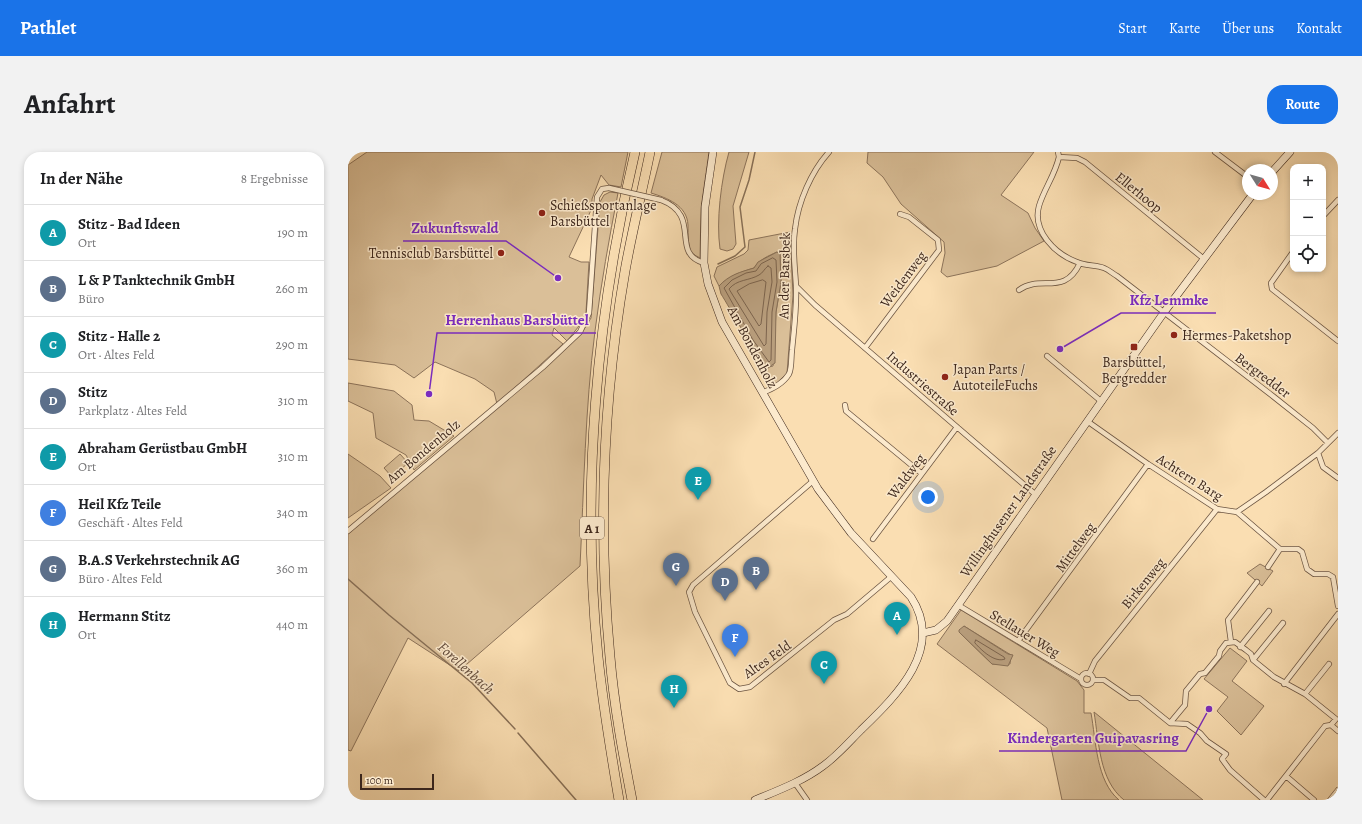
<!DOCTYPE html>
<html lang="de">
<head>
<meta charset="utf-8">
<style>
	:root { --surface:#fff; --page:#f2f2f2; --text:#202124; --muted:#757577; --line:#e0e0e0; --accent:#1a73e8 }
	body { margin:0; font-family:Alegreya,serif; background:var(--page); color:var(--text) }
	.controls { position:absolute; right:12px; top:12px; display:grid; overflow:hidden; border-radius:8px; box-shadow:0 2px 6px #0003 }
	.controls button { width:36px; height:36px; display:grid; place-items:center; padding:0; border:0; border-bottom:1px solid var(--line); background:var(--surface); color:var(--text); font:20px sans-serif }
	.compass { position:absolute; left:894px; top:12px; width:36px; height:36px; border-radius:50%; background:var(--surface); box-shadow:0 2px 6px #0003; rotate:127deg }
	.scale { position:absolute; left:12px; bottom:10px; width:74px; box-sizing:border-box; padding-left:4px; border:2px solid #3d271c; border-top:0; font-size:11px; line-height:14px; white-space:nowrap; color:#3d271c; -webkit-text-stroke:3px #fceacd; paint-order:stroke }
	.you { position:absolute; left:580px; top:345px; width:14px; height:14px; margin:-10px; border:3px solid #fff; border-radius:50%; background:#1a73e8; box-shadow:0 0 0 6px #1a73e833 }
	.badge { display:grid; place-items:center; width:26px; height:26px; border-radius:50%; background:var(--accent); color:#fff; font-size:13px; font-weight:700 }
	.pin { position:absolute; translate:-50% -33px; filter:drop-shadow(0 1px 2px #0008) }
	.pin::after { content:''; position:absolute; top:21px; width:14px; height:12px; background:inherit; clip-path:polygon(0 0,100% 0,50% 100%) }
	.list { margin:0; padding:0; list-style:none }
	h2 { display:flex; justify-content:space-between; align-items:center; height:52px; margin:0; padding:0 16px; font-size:17px }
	h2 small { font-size:13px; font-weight:400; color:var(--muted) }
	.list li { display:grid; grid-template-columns:26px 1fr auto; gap:12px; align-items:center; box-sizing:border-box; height:56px; padding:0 16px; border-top:1px solid var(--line) }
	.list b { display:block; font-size:15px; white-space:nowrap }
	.list p { margin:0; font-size:13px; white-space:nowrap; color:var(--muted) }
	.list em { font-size:13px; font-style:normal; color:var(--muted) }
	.icon { flex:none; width:22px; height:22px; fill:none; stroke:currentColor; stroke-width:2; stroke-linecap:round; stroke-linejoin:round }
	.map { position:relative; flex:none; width:990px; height:648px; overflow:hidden; border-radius:16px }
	header { display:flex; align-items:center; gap:24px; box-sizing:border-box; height:56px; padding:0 20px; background:var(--accent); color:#fff }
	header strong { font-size:19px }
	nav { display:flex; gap:22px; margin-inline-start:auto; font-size:14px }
	.intro { display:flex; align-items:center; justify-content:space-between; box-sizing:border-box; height:96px; padding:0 24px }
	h1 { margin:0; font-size:28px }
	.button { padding:10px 18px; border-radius:16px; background:var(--accent); color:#fff; font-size:14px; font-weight:700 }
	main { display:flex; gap:24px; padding:0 24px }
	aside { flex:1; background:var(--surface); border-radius:16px; box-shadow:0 2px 6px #0003 }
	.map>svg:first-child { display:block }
	.green { fill:#dabf98; stroke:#8c735a; fill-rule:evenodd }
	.water { fill:#baa07f; stroke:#887057 }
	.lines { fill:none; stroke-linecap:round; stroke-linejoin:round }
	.shore { stroke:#7c644e; stroke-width:1 }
	.stream { stroke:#887057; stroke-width:1.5 }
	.street-casing { stroke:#6c5542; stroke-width:6 }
	.secondary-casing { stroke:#3d271c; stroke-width:8 }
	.highway-casing { stroke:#3d271c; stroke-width:10 }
	.street { stroke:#fceacd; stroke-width:4.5 }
	.secondary { stroke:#fceacd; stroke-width:7 }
	.highway { stroke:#fadeb2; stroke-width:9 }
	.street-bridge-casing { stroke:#6c5542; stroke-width:6; stroke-linecap:butt }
	.street-bridge { stroke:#fceacd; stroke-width:4.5 }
	.poi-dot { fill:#8f2418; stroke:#fceacd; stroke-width:1.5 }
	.labels { text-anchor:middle; stroke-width:3; stroke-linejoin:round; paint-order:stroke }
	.shield { fill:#fceacd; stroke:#766251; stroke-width:1 }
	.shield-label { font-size:13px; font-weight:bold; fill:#3d271c }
	.street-label { font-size:14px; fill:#3d271c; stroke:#fceacd }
	.poi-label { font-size:14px; fill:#3d271c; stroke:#fceacd; text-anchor:start }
	.water-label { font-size:15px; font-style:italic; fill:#624b3a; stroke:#fceacd }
	.leader { fill:none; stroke:#7b2cbf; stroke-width:1.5 }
	.callout-dot { fill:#7b2cbf; stroke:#fceacd; stroke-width:1.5 }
	.callout-label { font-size:15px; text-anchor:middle; font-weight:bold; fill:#7b2cbf; stroke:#fceacd; stroke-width:3; stroke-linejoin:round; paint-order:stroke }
</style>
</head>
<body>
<header>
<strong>Pathlet</strong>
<nav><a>Start</a><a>Karte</a><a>Über uns</a><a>Kontakt</a></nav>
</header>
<div class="intro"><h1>Anfahrt</h1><a class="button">Route</a></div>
<main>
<aside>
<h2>In der Nähe<small>8 Ergebnisse</small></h2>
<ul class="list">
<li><span class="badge" style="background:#0f9aa8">A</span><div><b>Stitz - Bad Ideen</b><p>Ort</p></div><em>190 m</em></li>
<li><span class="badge" style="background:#5c6f8a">B</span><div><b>L &amp; P Tanktechnik GmbH</b><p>Büro</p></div><em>260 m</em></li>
<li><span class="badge" style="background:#0f9aa8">C</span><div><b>Stitz - Halle 2</b><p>Ort · Altes Feld</p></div><em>290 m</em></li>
<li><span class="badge" style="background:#5c6f8a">D</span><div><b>Stitz</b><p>Parkplatz · Altes Feld</p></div><em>310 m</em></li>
<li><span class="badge" style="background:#0f9aa8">E</span><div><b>Abraham Gerüstbau GmbH</b><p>Ort</p></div><em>310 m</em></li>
<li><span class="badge" style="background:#3f7fe0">F</span><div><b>Heil Kfz Teile</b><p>Geschäft · Altes Feld</p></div><em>340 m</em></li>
<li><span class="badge" style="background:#5c6f8a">G</span><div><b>B.A.S Verkehrstechnik AG</b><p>Büro · Altes Feld</p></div><em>360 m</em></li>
<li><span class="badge" style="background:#0f9aa8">H</span><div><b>Hermann Stitz</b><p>Ort</p></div><em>440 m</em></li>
</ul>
</aside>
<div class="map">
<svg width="990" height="648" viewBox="0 0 990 648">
	<rect width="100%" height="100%" fill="#fadeb2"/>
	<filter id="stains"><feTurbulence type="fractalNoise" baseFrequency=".005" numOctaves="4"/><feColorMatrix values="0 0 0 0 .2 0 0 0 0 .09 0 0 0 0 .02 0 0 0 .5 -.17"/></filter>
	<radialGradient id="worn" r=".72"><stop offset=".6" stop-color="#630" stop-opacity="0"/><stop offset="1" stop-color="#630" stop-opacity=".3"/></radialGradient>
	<!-- green -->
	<path class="green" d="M19,0h261l-7,35 -12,-2 -8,-10 -9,24v9l-23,49 12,5h8l-3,50 -3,9 -16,20 -13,-13 -2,7 11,9 -66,60 -3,-12 -19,-13 -40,-17 -21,16 -19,-13 -47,-6v-194z
		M314,0h47l-8,56 -1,50 -9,-5c-3,-9 -3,-18 -3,-28 -1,-20 -21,-27 -37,-32z
		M381,0h20l-16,54 3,38 -3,5 -6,2 -7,-2c-4,-28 1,-69 9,-97z
		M520,0h166l-33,43 27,18 7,15 9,13 -47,25 -50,11 -6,-5 4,-19 -1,-11 -43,-38 -18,-27 -16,-14z
		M262,40l8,1c-9,46 -17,91 -23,138 -10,78 -11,157 -15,235l-121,105 -51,-33 -57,113 -3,-1v-216l233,-200 10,-16 9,-116 4,-7z
		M442,80l3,63 -6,78 -15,15 -7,-16 4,-5 4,-1 3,-54 5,-30 -1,-28 -3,-2c-9,4 -17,7 -23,16 -13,4 -25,8 -35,18l-5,-10 3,-9 27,-13 4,-4 1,-10z
		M0,231l46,8 18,14 2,15 15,1 25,15 -40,34 -8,-15 -30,-17 -3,-25 -25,-12z
		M0,302l32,22 11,12 -43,30z
		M52,302l8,9 -16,14 -8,-9z
		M912,412l13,7 -11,15 -15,-13z
		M613,458l116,71 7,9v23h7c5,27 5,68 28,87h-57l-15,-72 -110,-84zM616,474l47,29 -1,9h-18l-31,-30z
		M882,496l17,13 -15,20 32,25 -23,29 -24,-24 11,-14 -24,-18z
		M746,560l109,88h-79c-25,-20 -25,-58 -30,-88z"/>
	<!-- water -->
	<path class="water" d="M429,100l3,2 1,28 -5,30 -1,51 -6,4c-10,-4 -40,-61 -48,-73l-2,-8c10,-11 21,-14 35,-18l4,-6z
		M616,474l44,28 5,1 -5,11 -16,-2 -33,-32v-2z"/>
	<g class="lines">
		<!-- shore -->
		<path class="shore" d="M425,106l3,2 1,22 -5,30 -1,48 -2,2 -16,-22 -29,-52 8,-8 14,-7 10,-2 5,-7z
			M420,114l3,2 1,14 -5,30 -1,32 -2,2 -35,-57c8,-10 20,-8 30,-14 4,-2 5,-6 9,-9z
			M415,128l3,2 -5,42 -2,2 -22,-35 12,-7z
			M628,488l28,17 1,2c-10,4 -23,-8 -30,-16z"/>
		<!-- stream -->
		<path class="stream" d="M370,112l17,-8 10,-9 -5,-40 9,-27 6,-28
			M0,427l41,36 83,68 43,46
			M170,581l58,67"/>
		<!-- street casing -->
		<g class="street-casing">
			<path id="street" d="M710,0l1,5 18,1 8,4 119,97
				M867,0l33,25
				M711,5c-4,18 -15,32 -20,49 -7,25 16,48 38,56 8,4 19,3 27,6 5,2 9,6 13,8l157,121 39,31 14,14
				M313,48c42,16 8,53 43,63
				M975,64l15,-16
				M945,100l-22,31 1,6 66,52
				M448,134l19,19 221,190
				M671,138c22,-16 45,7 61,-27
				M517,196l74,-98 -1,-10 -29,-23 -9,-3
				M699,204l55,46
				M414,241c10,-4 21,-9 27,-19 3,-6 2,-17 3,-24 2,-21 5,-43 4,-64 -1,-20 -4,-37 -1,-57 3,-27 16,-57 34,-77
				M497,253l1,6 75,62
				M739,269l61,43 69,45 20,3 43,37h18l4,3 5,17 7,5h14l5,3 5,29
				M970,301l5,14 15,11
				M465,329l-120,104 -4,7 6,20 35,71 9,6 11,-2 84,-67 13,-6 45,-38
				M889,360l29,-20 52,-39 20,-20
				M0,379l195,-164 37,-35 9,-19 8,-116 5,-8 7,-1
				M525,387l84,-112
				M920,415l12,-18
				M610,453l123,74
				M670,489l130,-177
				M883,490l-3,-22 29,-38
				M892,495l29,-36
				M905,508l30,-37
				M733 527a6 6 0 1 1 12 0a6 6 0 1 1-12 0Z
				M741,522l6,-13 122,-152
				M745,528h11l26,18h9l31,25 17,1 13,9 7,8 19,13 -4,5 8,11 34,30
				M936,532l54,-70
				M957,542l24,-30
				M822,571l15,-18 1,-14 14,-17 5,-1 14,-17 1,-5 6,-8 9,-1 11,8 5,4 2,6 21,17 31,17 31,25 -5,6 -6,1 -58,74
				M983,573l7,6
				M938,624l28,24
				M447,631l12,17
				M982,648l8,-10"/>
		</g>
		<!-- secondary casing -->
		<g class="secondary-casing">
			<path id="secondary" d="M365,0l-8,55 -1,56 4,21 14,38 96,167 33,44 60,64c34,52 -14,98 -50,133 -12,12 -24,26 -38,36 -20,15 -44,24 -68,34
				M924,20l18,-20
				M575,481l13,-3 11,-9 218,-310 88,-117"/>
		</g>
		<!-- highway casing -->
		<g class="highway-casing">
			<path id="highway" d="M271,648c-8,-47 -16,-95 -21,-143 -17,-168 -2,-341 37,-505
				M284,648c-9,-47 -18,-95 -22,-143 -12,-128 -7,-259 15,-386 7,-40 17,-79 25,-119"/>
		</g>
		<!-- street -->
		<use href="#street" class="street"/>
		<!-- secondary -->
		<use href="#secondary" class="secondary"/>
		<!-- highway -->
		<use href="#highway" class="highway"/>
		<!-- street-bridge casing -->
		<g class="street-bridge-casing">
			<path id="street-bridge" d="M261,36l52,12"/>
		</g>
		<!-- street-bridge -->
		<use href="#street-bridge" class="street-bridge"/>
	</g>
	<!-- markers -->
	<g class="poi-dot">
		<circle cx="194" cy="61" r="4"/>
		<circle cx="153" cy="101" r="4"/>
		<circle cx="826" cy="183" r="4"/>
		<rect x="782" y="191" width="8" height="8" rx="2"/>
		<circle cx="597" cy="225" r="4"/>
	</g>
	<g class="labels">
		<!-- shield labels -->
		<rect class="shield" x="232" y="365" width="24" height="22" rx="3"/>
		<g class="shield-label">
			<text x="244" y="381">A 1</text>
		</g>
		<!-- street labels -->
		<g class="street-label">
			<text transform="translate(791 40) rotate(39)" y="5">Ellerhoop</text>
			<text transform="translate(436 124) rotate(-89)" y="5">An der Barsbek</text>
			<text transform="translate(555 127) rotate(-53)" y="5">Weidenweg</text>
			<text transform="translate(405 195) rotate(62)" y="5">Am Bondenholz</text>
			<text transform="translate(915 223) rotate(37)" y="5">Bergredder</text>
			<text transform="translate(575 231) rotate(41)" y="5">Industriestraße</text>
			<text transform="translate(75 299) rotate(-40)" y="5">Am Bondenholz</text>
			<text transform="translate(558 324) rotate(-53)" y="5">Waldweg</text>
			<text transform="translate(842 325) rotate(32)" y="5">Achtern Barg</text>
			<text transform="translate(660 359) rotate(-55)" y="5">Willinghusener Landstraße</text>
			<text transform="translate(727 395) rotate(-54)" y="5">Mittelweg</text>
			<text transform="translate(795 431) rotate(-51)" y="5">Birkenweg</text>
			<text transform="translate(677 481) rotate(31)" y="5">Stellauer Weg</text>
			<text transform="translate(419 507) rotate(-35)" y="5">Altes Feld</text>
		</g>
		<!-- poi labels -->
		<g class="poi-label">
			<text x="202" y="58">Schießsportanlage<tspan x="202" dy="16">Barsbüttel</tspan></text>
			<text x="145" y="106" text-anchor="end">Tennisclub Barsbüttel</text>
			<text x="834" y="188">Hermes-Paketshop</text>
			<text x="786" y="215" text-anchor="middle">Barsbüttel,<tspan x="786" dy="16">Bergredder</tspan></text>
			<text x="605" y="222">Japan Parts /<tspan x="605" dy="16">AutoteileFuchs</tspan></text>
		</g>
		<!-- water labels -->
		<g class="water-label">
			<text transform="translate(118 516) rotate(42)" y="5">Forellenbach</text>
		</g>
	</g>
	<!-- callouts -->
	<path class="leader" d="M210 126L158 89H55M712 197L773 161H868M81 242L89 181H248M861 557L838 599H651"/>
	<g class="callout-dot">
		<circle cx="210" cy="126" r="4"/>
		<circle cx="712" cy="197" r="4"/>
		<circle cx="81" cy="242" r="4"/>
		<circle cx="861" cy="557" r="4"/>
	</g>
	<g class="callout-label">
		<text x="107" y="81">Zukunftswald</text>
		<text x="821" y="153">Kfz Lemmke</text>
		<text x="169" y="173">Herrenhaus Barsbüttel</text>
		<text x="745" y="591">Kindergarten Guipavasring</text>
	</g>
	<rect width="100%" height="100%" filter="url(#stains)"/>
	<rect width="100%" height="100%" fill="url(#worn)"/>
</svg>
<div class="controls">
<button>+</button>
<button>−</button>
<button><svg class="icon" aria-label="locate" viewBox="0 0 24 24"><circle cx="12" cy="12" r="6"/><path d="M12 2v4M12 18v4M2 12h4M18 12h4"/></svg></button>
</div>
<svg class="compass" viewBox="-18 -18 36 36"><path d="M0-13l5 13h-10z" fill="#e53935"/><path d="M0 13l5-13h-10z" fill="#757577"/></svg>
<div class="scale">100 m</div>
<div class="you"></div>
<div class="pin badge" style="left:549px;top:483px;background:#0f9aa8">A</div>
<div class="pin badge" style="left:408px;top:438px;background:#5c6f8a">B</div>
<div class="pin badge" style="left:476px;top:532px;background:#0f9aa8">C</div>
<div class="pin badge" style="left:377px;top:449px;background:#5c6f8a">D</div>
<div class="pin badge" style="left:350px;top:348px;background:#0f9aa8">E</div>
<div class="pin badge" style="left:387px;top:505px;background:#3f7fe0">F</div>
<div class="pin badge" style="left:328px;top:434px;background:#5c6f8a">G</div>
<div class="pin badge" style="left:326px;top:556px;background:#0f9aa8">H</div>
</div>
</main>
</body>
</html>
